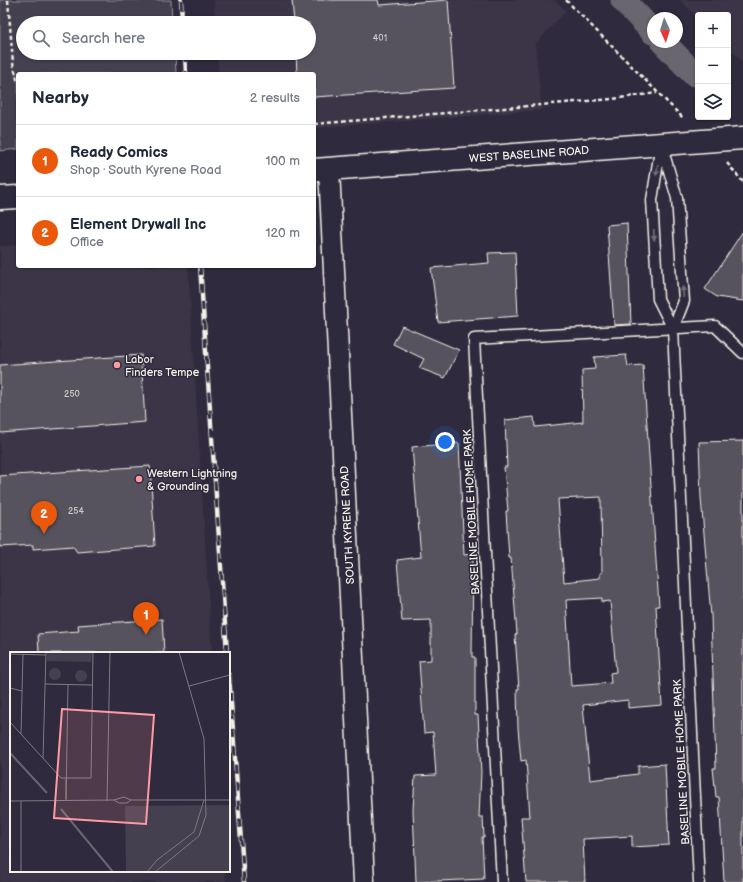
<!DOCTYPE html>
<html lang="en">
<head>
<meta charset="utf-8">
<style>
	:root { --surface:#fff; --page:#f6f6f7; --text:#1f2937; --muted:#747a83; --line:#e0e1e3; --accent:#ea580c }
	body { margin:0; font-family:"Balsamiq Sans",sans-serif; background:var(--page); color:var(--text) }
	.controls { position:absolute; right:12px; top:12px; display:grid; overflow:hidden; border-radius:4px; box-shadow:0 1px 3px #0004 }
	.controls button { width:36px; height:36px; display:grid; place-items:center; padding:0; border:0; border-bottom:1px solid var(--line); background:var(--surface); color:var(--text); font:20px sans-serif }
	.compass { position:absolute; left:647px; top:12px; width:36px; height:36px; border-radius:50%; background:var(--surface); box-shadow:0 1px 3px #0004; rotate:176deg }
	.you { position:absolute; left:445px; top:442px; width:14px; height:14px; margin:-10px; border:3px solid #fff; border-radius:50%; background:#1a73e8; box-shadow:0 0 0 6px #1a73e833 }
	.badge { display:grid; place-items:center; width:26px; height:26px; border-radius:50%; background:var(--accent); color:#fff; font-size:13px; font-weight:700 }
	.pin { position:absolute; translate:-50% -33px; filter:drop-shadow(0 1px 2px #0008) }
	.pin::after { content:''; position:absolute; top:21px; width:14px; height:12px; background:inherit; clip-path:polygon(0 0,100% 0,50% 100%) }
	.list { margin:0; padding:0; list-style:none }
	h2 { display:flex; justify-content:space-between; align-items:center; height:52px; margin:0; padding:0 16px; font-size:17px }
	h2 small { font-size:13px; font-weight:400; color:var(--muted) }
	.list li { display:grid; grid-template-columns:26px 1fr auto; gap:12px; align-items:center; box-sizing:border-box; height:72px; padding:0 16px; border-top:1px solid var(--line) }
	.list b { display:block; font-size:15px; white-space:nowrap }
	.list p { margin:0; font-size:13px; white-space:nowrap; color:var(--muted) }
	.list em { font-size:13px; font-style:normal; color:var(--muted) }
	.icon { flex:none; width:22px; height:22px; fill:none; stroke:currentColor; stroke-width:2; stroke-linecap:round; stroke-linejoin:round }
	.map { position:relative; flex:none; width:743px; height:882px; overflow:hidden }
	.search { position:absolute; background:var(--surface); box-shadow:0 1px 3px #0004; left:16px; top:16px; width:300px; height:44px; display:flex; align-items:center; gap:10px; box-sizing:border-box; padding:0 14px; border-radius:22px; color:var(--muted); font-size:15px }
	.panel { position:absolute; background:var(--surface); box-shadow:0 1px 3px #0004; left:16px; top:72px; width:300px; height:196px; border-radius:4px }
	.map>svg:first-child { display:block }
	.built { fill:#3b3647 }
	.green { fill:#454050; stroke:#9c989c }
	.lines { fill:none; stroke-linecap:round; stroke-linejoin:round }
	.canal { stroke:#6a6670; stroke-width:25 }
	.building { fill:#56525f; stroke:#f4f1e8; fill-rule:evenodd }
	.lane-casing { stroke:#f4f1e8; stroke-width:13 }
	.street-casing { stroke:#f4f1e8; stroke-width:23 }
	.primary-casing { stroke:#f4f1e8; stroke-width:25 }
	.path { stroke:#f4f1e8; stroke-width:2.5; stroke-dasharray:4 3; stroke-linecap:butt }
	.lane { stroke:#2f2a3d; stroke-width:10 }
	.street { stroke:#2f2a3d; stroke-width:20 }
	.primary { stroke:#2f2a3d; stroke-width:22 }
	.rail-casing { stroke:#f4f1e8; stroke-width:4.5 }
	.rail { stroke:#2f2a3d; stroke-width:3; stroke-dasharray:9; stroke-linecap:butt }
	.oneway { fill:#747079 }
	.poi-dot { fill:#ff9aa2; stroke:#2f2a3d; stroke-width:1.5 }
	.labels { text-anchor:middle; stroke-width:3; stroke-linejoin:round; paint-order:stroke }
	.number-label { font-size:9px; fill:#ccc9c6 }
	.street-label { font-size:11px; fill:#f4f1e8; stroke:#2f2a3d }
	.poi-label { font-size:11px; fill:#f4f1e8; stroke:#2f2a3d; text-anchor:start }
	.inset-river { fill:none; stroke:#6a6670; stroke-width:2 }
	.inset-road { fill:none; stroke:#7e7a81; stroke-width:1 }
	.view { fill:#ff9aa2; fill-opacity:0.15; stroke:#ff9aa2; stroke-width:2 }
	.inset-edge { fill:none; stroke:#f4f1e8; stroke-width:2 }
</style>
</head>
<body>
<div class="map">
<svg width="743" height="882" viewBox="0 0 743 882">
	<rect width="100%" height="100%" fill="#2f2a3d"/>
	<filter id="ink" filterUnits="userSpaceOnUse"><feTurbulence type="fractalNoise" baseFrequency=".025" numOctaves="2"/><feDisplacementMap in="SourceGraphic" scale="8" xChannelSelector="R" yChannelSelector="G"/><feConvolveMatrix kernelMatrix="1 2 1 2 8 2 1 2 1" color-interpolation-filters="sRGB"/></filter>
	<g filter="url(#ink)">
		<!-- built -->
		<path class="built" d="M214,0h341l11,11 -31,33 7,66 -228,18v-54h-95l-2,-21h92v-30h-94z
			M680,0h63v62l-15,-15v-32h-30v3z
			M18,245v21h170l24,387h-201v218h214l1,11h-226v-636z"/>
		<!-- green -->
		<path class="green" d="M0,0h171l1,23h-149v30h152l1,21h-158v75l-18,2z"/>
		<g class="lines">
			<!-- canal -->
			<path class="canal" d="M623,0l30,32
				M663,42l31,32"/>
		</g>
		<!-- building -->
		<path class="building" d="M292,0h86l1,5 69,-5 6,88 -140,9v-23h-17l-1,-21h13v-30h-15z
			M627,223l4,101 -17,1 -7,-100z
			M743,231v70l-26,-4 -12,-8z
			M515,252l3,64 -80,6 -7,-54 58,-5 -1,-10z
			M402,326l57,24 -14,28 -26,-10 5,-9 -31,-15z
			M141,355l4,67 -145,11v-68z
			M626,355l2,11 15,-1 16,241h-3l6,99 -34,3v-8l-45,5 7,75 48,-6v-8l27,-2 4,81 -37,2v-11l-49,3 2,43h-59l-5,-65h9l-4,-57 -5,1 -3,-33 -1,-39h2l-4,-54 2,-1 -6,-76h-2l-3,-47h2l-4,-44h3l-2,-47 29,-3 1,10 48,-5 -1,-52 13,-1 -1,-12zM601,497l1,76h-2v5l-36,4 -6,-83zM602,598v4l8,-1 6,71 -6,1 1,10 -40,3 -5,-86z
			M743,441v441h-19l-5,-85h-3l-3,-29h3l-5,-152 -10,-118 -2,-56z
			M459,443l5,112 9,-1 -1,103h3v58h3l3,57 -2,45h4l1,20h-2l2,42 -68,3 -3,-72 2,-34 21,-1 -3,-43 -9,1 -5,-72 12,-1v-40l-29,1 -5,-61 24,-3 -9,-110z
			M150,466l5,80 -78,6 -4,-6 -40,3v-4l-33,2v-71z
			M162,619l2,34h-125l-1,-19 41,-3 -1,-6z"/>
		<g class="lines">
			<!-- lane casing -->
			<g class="lane-casing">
				<path id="lane" d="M661,144l-9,56 6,99 15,30 26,553
					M662,147l15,51 7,103 -11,28
					M502,882l-28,-543 241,-13 28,27"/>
			</g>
			<!-- street casing -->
			<g class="street-casing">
				<path id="street" d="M329,169l35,713"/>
			</g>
			<!-- primary casing -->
			<g class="primary-casing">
				<path id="primary" d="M314,170l429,-32
					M0,198l18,-1"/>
			</g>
			<!-- path -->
			<path class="path" d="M8,0l5,63 5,20
				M566,0l118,119
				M314,124l298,-25 45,-6
				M727,163l16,19"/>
			<!-- lane -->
			<use href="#lane" class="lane"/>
			<!-- street -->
			<use href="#street" class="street"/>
			<!-- primary -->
			<use href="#primary" class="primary"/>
			<!-- rail casing -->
			<g class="rail-casing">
				<path id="rail" d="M181,0l1,23
					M185,53l1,21
					M200,266l27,387
					M229,675l15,207"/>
			</g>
			<!-- rail -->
			<use href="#rail" class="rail"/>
		</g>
		<!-- one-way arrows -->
		<defs><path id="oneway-solid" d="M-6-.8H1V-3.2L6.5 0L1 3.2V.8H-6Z"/></defs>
		<g class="oneway">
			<use href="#oneway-solid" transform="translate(657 170) rotate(98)"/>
			<use href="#oneway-solid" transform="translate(654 235) rotate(87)"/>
			<use href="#oneway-solid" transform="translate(683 292) rotate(-94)"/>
		</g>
	</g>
	<!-- markers -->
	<g class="poi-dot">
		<circle cx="117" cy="365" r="4"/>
		<circle cx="139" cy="479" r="4"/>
	</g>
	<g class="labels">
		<!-- number labels -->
		<g class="number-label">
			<text x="380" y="41">401</text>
			<text x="72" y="397">250</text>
			<text x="76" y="514">254</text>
		</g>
		<!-- street labels -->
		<g class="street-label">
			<text transform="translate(529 154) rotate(-4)" y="4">WEST BASELINE ROAD</text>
			<text transform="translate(471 512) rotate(-93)" y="4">BASELINE MOBILE HOME PARK</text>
			<text transform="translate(347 525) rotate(-93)" y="4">SOUTH KYRENE ROAD</text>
			<text transform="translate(681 762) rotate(-93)" y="4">BASELINE MOBILE HOME PARK</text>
		</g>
		<!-- poi labels -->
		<g class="poi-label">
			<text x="125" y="363">Labor<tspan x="125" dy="13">Finders Tempe</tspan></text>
			<text x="147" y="477">Western Lightning<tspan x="147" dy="13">&amp; Grounding</tspan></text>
		</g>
	</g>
	<!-- overview -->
	<g transform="translate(10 652)">
		<rect width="220" height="220" fill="#2f2a3d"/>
		<path d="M37,0h45l-1,10 -44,-1zM39 22a6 6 0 1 1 12 0a6 6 0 1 1-12 0ZM65 24a6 6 0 1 1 12 0a6 6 0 1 1-12 0ZM220,153v67h-104l-1,-66z" fill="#454050"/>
		<path class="inset-river" d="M0,101l37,40M51,157l52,63"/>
		<path class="inset-road" d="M0,2l36,1M35,32l47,1M179,34l41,-11M0,36l12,3M0,70l51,56h30l2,-126M11,82l2,-80M33,106l3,-106M56,126v21M104,148l10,-3 7,3h99M0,149l104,-1 5,3h8l4,-3M11,149v71M56,149l2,-116M97,149l3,-149M137,220l10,-12 37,-28 10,-32M145,220l44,-36 7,-21 -2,-76 -25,-87"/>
		<path class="view" d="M52,57l92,6 -8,109 -92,-6z"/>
		<rect width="220" height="220" class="inset-edge"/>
	</g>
</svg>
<div class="controls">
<button>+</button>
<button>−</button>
<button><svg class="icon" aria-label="layers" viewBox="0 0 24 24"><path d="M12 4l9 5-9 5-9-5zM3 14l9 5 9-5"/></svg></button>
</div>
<svg class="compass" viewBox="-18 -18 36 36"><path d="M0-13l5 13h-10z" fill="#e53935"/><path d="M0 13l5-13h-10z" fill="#747a83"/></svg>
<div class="you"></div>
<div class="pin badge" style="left:146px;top:635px">1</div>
<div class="pin badge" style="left:44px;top:534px">2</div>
<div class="search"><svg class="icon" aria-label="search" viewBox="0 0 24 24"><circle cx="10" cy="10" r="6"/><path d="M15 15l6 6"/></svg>Search here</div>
<section class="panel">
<h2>Nearby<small>2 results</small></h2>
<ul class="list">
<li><span class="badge">1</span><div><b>Ready Comics</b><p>Shop · South Kyrene Road</p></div><em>100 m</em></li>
<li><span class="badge">2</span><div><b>Element Drywall Inc</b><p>Office</p></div><em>120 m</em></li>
</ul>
</section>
</div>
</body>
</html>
